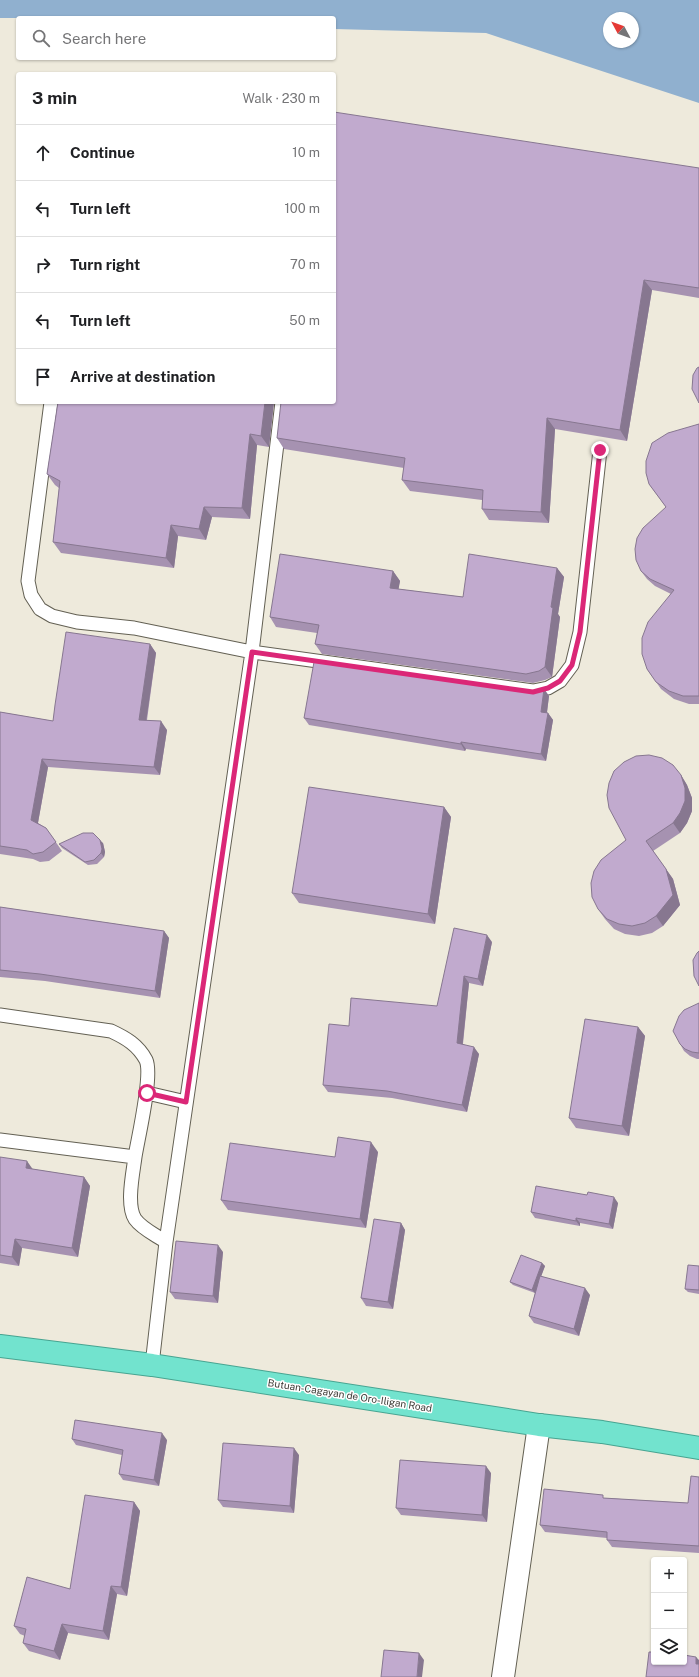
<!DOCTYPE html>
<html lang="en">
<head>
<meta charset="utf-8">
<style>
	:root { --surface:#fff; --page:#f2f2f2; --text:#202124; --muted:#757577; --line:#e0e0e0 }
	body { margin:0; font-family:"Public Sans",sans-serif; background:var(--page); color:var(--text) }
	.controls { position:absolute; right:12px; bottom:12px; display:grid; overflow:hidden; border-radius:4px; box-shadow:0 1px 3px #0004 }
	.controls button { width:36px; height:36px; display:grid; place-items:center; padding:0; border:0; border-bottom:1px solid var(--line); background:var(--surface); color:var(--text); font:20px sans-serif }
	.compass { position:absolute; left:603px; top:12px; width:36px; height:36px; border-radius:50%; background:var(--surface); box-shadow:0 1px 3px #0004; rotate:311deg }
	.stop { position:absolute; width:12px; height:12px; margin:-9px; border:3px solid #db2777; border-radius:50%; background:#fff }
	.stop.end { background:#db2777; border-color:#fff; box-shadow:0 1px 4px #0008 }
	.list { margin:0; padding:0; list-style:none }
	h2 { display:flex; justify-content:space-between; align-items:center; height:52px; margin:0; padding:0 16px; font-size:17px }
	h2 small { font-size:13px; font-weight:400; color:var(--muted) }
	.list li { display:grid; grid-template-columns:26px 1fr auto; gap:12px; align-items:center; box-sizing:border-box; height:56px; padding:0 16px; border-top:1px solid var(--line) }
	.list b { display:block; font-size:15px; white-space:nowrap }
	.list em { font-size:13px; font-style:normal; color:var(--muted) }
	.icon { flex:none; width:22px; height:22px; fill:none; stroke:currentColor; stroke-width:2; stroke-linecap:round; stroke-linejoin:round }
	.map { position:relative; flex:none; width:699px; height:1677px; overflow:hidden }
	.search { position:absolute; background:var(--surface); box-shadow:0 1px 3px #0004; left:16px; top:16px; width:320px; height:44px; display:flex; align-items:center; gap:10px; box-sizing:border-box; padding:0 14px; border-radius:4px; color:var(--muted); font-size:15px }
	.panel { position:absolute; background:var(--surface); box-shadow:0 1px 3px #0004; left:16px; top:72px; width:320px; height:332px; border-radius:4px }
	.map>svg:first-child { display:block }
	.water { fill:#90b0cf; fill-rule:evenodd }
	.lines { fill:none; stroke-linecap:round; stroke-linejoin:round }
	.service-casing { stroke:#636053; stroke-width:15 }
	.minor-casing { stroke:#636053; stroke-width:24 }
	.trunk-casing { stroke:#48a491; stroke-width:24 }
	.service { stroke:#fff; stroke-width:13 }
	.minor { stroke:#fff; stroke-width:22 }
	.trunk { stroke:#72e3ce; stroke-width:22 }
	.wall { fill:#a692b1 }
	.shaded-wall { fill:#877790 }
	.building { fill:#c1aace; stroke:#877790 }
	.route { stroke:#db2777; stroke-width:5 }
	.labels { text-anchor:middle; stroke-width:3; stroke-linejoin:round; paint-order:stroke }
	.street-label { font-size:10px; fill:#3d3b36; stroke:#fff }
</style>
</head>
<body>
<div class="map">
<svg width="699" height="1677" viewBox="0 0 699 1677">
	<rect width="100%" height="100%" fill="#eeeadc"/>
	<!-- water -->
	<path class="water" d="M0,0h699v103l-213,-70 -152,-4v-11h-334zM609,18h24v24h-24z"/>
	<g class="lines">
		<!-- service casing -->
		<g class="service-casing">
			<path id="service" d="M51,402l-23,179 3,14 9,14 12,7 25,6 57,6 118,24 281,39 15,-3 12,-7 12,-16 8,-33 20,-182
				M0,1015l111,16c15,7 27,14 35,29 7,15 -8,78 -11,97l-135,-17
				M147,1093l39,9
				M135,1157c-2,16 -9,48 0,62 7,10 21,16 31,23
				M152,1365l14,-123 86,-590 30,-250"/>
		</g>
		<!-- minor casing -->
		<g class="minor-casing">
			<path id="minor" d="M503,1677l36,-252"/>
		</g>
		<!-- trunk casing -->
		<g class="trunk-casing">
			<path id="trunk" d="M0,1346l152,19 387,60 63,7 97,16"/>
		</g>
		<!-- service -->
		<use href="#service" class="service"/>
		<!-- minor -->
		<use href="#minor" class="minor"/>
		<!-- trunk -->
		<use href="#trunk" class="trunk"/>
	</g>
	<!-- wall -->
	<path class="wall" d="M699,168v130l-47,-8 -25,151 -72,-12 -6,94 -60,-3 -7,-11v-9l-72,-9 -8,-11 2,-12 -120,-19 -7,-11z
		M58,402h216l-5,45 -12,-2 -7,74 -38,-2 -6,23 -28,-4 -4,32 -113,-15 -8,-11 6,-54 -4,-3 -8,-11z
		M699,424v280h-10l-15,-5 -13,-10 -14,-20 24,-75 -16,-8 -8,-7 -6,-8 25,-64 -17,-23z
		M557,568l7,9 -6,37 2,3 -8,60 -7,3 -12,3 -211,-29 -7,-10 2,-11 -41,-6 -6,-10 123,-46 7,10 -2,8 65,8z
		M150,644l6,9 -9,67 20,10 -7,45 -112,-8 -10,56 8,5 16,23 -13,10 -9,1 -7,-3 -33,-5v-142l53,9z
		M544,689l5,7 -2,17h1l5,7 -7,41 -80,-12 -1,2 -156,-26 -5,-7 223,-26z
		M681,775l6,10 5,13v13l-5,12 -7,10 -27,18 20,28 7,26 -17,21 -11,7 -13,3 -14,-2 -11,-5 -9,-10 -7,-10 28,-69z
		M444,807l7,10 -16,107 -136,-21 -7,-10z
		M103,843l2,9 -1,5 -7,7 -9,1 -26,-17 -3,-4z
		M0,907l164,24 5,7 -9,60 -115,-17 -45,-4z
		M492,942l-9,44 -14,-3 -6,61 16,10 -12,58 -75,-14 -64,-6 -5,-7 26,-59 88,-20z
		M699,1003v56h-2l-7,-3 -6,-5 -4,-7z
		M638,1027l7,9 -16,100 -53,-8 -7,-10z
		M378,1152l-12,76 -138,-18 -7,-10 114,-43z
		M0,1157l32,12 52,8 6,9 -12,71 -56,-9 -3,18 -19,-3z
		M618,1203l-5,26 -33,-6v3l-45,-8 -4,-6z
		M401,1223l4,7 -12,79 -27,-3 -5,-8z
		M223,1252l-5,51 -43,-4 -5,-7z
		M542,1263l3,3 -4,10 49,19 -11,41 -45,-13 -5,-7 6,-23 -22,-8 -3,-3z
		M699,1266v28l-11,-2 -3,-3z
		M72,1439l95,1 -8,46 -36,-6 -4,-6 3,-19 -46,-10z
		M299,1455l-5,58 -71,-6 -5,-7z
		M491,1473l-4,49 -86,-7 -5,-7z
		M699,1477v76l-87,-6 -5,-7v-2l-62,-6 -5,-7 65,-27 83,5z
		M134,1502l6,9 -13,85 -10,-2 -8,46 -41,-7 -8,27 -31,-9 -6,-8 2,-7 -5,-2 -6,-8 56,-37z"/>
	<!-- shaded-wall -->
	<path class="shaded-wall" d="M644,280l8,10 -25,151 -7,-11z
		M265,402h9l-5,45 -8,-11z
		M547,418l8,11 -6,94 -8,-11z
		M250,434l7,11 -7,74 -8,-11z
		M204,507l8,10 -6,23 -7,-11z
		M171,525l7,11 -4,32 -8,-10z
		M557,568l7,9 -6,37 2,3 -8,60 -7,-10 6,-60z
		M393,571l7,10 -3,17 -7,-10z
		M150,644l6,9 -11,76 -6,-9z
		M544,689l5,7 -3,23 -5,-7z
		M548,713l5,7 -7,41 -5,-7z
		M161,721l6,9 -7,45 -6,-8z
		M461,742l5,7 -1,2 -4,-7z
		M42,759l6,8 -11,61 -6,-8z
		M681,775l6,10 5,13v13l-5,12 -7,10 -7,-10z
		M444,807l7,10 -16,107 -7,-10z
		M100,840l3,3 2,9 -1,5 -3,-4z
		M666,869l7,10 7,26 -17,21 -7,-10z
		M164,931l5,7 -9,60 -5,-7z
		M487,935l5,7 -9,44 -5,-7z
		M464,976l5,7 -7,67 -5,-7z
		M638,1027l7,9 -16,100 -7,-10z
		M474,1047l5,7 -12,58 -5,-7z
		M371,1142l7,10 -12,76 -6,-9z
		M27,1161l7,10 -8,-3z
		M84,1177l6,9 -12,71 -6,-9z
		M614,1197l4,6 -5,26 -4,-5z
		M576,1218l4,5v3l-4,-5z
		M401,1223l4,7 -12,79 -5,-7z
		M15,1239l7,9 -3,18 -7,-9z
		M218,1245l5,7 -5,51 -5,-7z
		M542,1263l3,3 -10,27 -3,-3z
		M585,1288l5,7 -11,41 -5,-7z
		M162,1433l5,7 -8,46 -5,-6z
		M294,1448l5,7 -5,58 -4,-7z
		M486,1466l5,7 -4,49 -5,-7z
		M134,1502l6,9 -13,85 -6,-9z
		M111,1586l6,8 -8,46 -6,-9z
		M62,1624l6,9 -8,27 -6,-9z
		M419,1653l5,7 -2,17h-5z
		M696,1657l3,3v8l-3,-4z"/>
	<!-- building -->
	<path class="building" d="M334,112l365,56v120l-55,-8 -24,150 -73,-12 -6,94 -59,-3 1,-19 -81,-10 3,-22 -128,-20 4,-36h53z
		M699,367v36l-7,-14 1,-14 4,-7z
		M58,402h207l-4,34 -11,-2 -8,74 -38,-1 -5,22 -28,-4 -5,33 -113,-16 7,-61 -13,-7z
		M699,424v272h-16l-14,-5 -13,-9 -9,-13 -5,-15v-16l6,-16 26,-32 -24,-11 -9,-8 -5,-11 -1,-11 2,-11 6,-10 23,-21 -17,-23 -3,-11v-12l6,-18 16,-10z
		M280,554l113,17 -3,17 73,9 6,-43 88,14 -6,39 2,1 -8,59 -6,4 -13,3 -211,-30 4,-19 -49,-8z
		M66,632l84,12 -11,76 22,1 -7,46 -112,-8 -11,61 15,8 10,14 -13,10 -10,2 -6,-4 -27,-4v-134l53,9 2,-16z
		M314,662l213,30 17,-3 -3,23 7,1 -7,41 -80,-12v2l-157,-26z
		M649,755l13,3 11,7 8,10 4,13v13l-5,12 -7,10 -27,18 20,28 7,26 -17,21 -11,7 -13,3 -13,-2 -12,-5 -9,-10 -6,-12 -1,-14 3,-12 7,-11 25,-20 -17,-32 -2,-13 2,-12 5,-12 10,-9 12,-6z
		M309,787l135,20 -16,107 -136,-21z
		M83,833h10l7,7 2,9 -1,4 -7,7 -9,2 -26,-18z
		M0,907l164,24 -9,60 -115,-17 -40,-4z
		M454,928l33,7 -9,44 -14,-3 -7,67 17,4 -12,58 -75,-14 -64,-6 6,-61 20,2 2,-28 86,8z
		M699,951v35l-5,-10 -1,-16 4,-7z
		M699,1003v50l-7,-1 -7,-3 -5,-5 -7,-13 6,-15 5,-6z
		M585,1019l53,8 -16,99 -53,-8z
		M338,1137l33,5 -11,77 -139,-19 9,-57 105,14z
		M0,1157l27,4 -1,7 58,9 -12,71 -57,-9 -3,18 -12,-2z
		M536,1186l51,9 1,-3 26,5 -5,27 -33,-6v3l-45,-9z
		M374,1219l27,4 -13,79 -27,-4z
		M176,1241l42,4 -5,51 -43,-4z
		M521,1255l21,8 -10,27 -22,-8z
		M688,1265l11,1v24l-14,-1z
		M540,1276l45,12 -11,41 -45,-13z
		M75,1420l87,13 -8,47 -35,-6 4,-24 -51,-11z
		M223,1443l71,5 -4,58 -72,-6z
		M400,1460l86,6 -4,49 -86,-7z
		M691,1476l8,1v69l-92,-6v-8l-67,-7 4,-36 59,6v3l85,5z
		M85,1495l49,7 -13,85 -10,-1 -8,45 -41,-7 -8,27 -31,-8 3,-14 -12,-3 13,-49 43,12z
		M384,1650l35,3 -2,24h-36z
		M649,1652h5v10h30v-7l12,2v7h3v13h-53z"/>
	<g class="lines">
		<!-- route -->
		<path class="route" d="M147,1093l39,9 66,-450 281,40 15,-4 12,-7 12,-16 8,-33 20,-182"/>
	</g>
	<g class="labels">
		<!-- street labels -->
		<g class="street-label">
			<text transform="translate(350 1395) rotate(9)" y="4">Butuan-Cagayan de Oro-Iligan Road</text>
		</g>
	</g>
</svg>
<div class="controls">
<button>+</button>
<button>−</button>
<button><svg class="icon" aria-label="layers" viewBox="0 0 24 24"><path d="M12 4l9 5-9 5-9-5zM3 14l9 5 9-5"/></svg></button>
</div>
<svg class="compass" viewBox="-18 -18 36 36"><path d="M0-13l5 13h-10z" fill="#e53935"/><path d="M0 13l5-13h-10z" fill="#757577"/></svg>
<div class="stop" style="left:147px;top:1093px"></div>
<div class="stop end" style="left:600px;top:450px"></div>
<div class="search"><svg class="icon" aria-label="search" viewBox="0 0 24 24"><circle cx="10" cy="10" r="6"/><path d="M15 15l6 6"/></svg>Search here</div>
<section class="panel">
<h2>3 min<small>Walk · 230 m</small></h2>
<ul class="list">
<li><svg class="icon" aria-label="ahead" viewBox="0 0 24 24"><path d="M12 20V5M6 11l6-6 6 6"/></svg><div><b>Continue</b></div><em>10 m</em></li>
<li><svg class="icon" aria-label="left" viewBox="0 0 24 24"><path d="M17 20v-9H6M10 6l-5 5 5 5"/></svg><div><b>Turn left</b></div><em>100 m</em></li>
<li><svg class="icon" aria-label="right" viewBox="0 0 24 24"><path d="M7 20v-9h11M14 6l5 5-5 5"/></svg><div><b>Turn right</b></div><em>70 m</em></li>
<li><svg class="icon" aria-label="left" viewBox="0 0 24 24"><path d="M17 20v-9H6M10 6l-5 5 5 5"/></svg><div><b>Turn left</b></div><em>50 m</em></li>
<li><svg class="icon" aria-label="arrive" viewBox="0 0 24 24"><path d="M6 21V4h12l-3 4 3 4H6"/></svg><div><b>Arrive at destination</b></div></li>
</ul>
</section>
</div>
</body>
</html>
